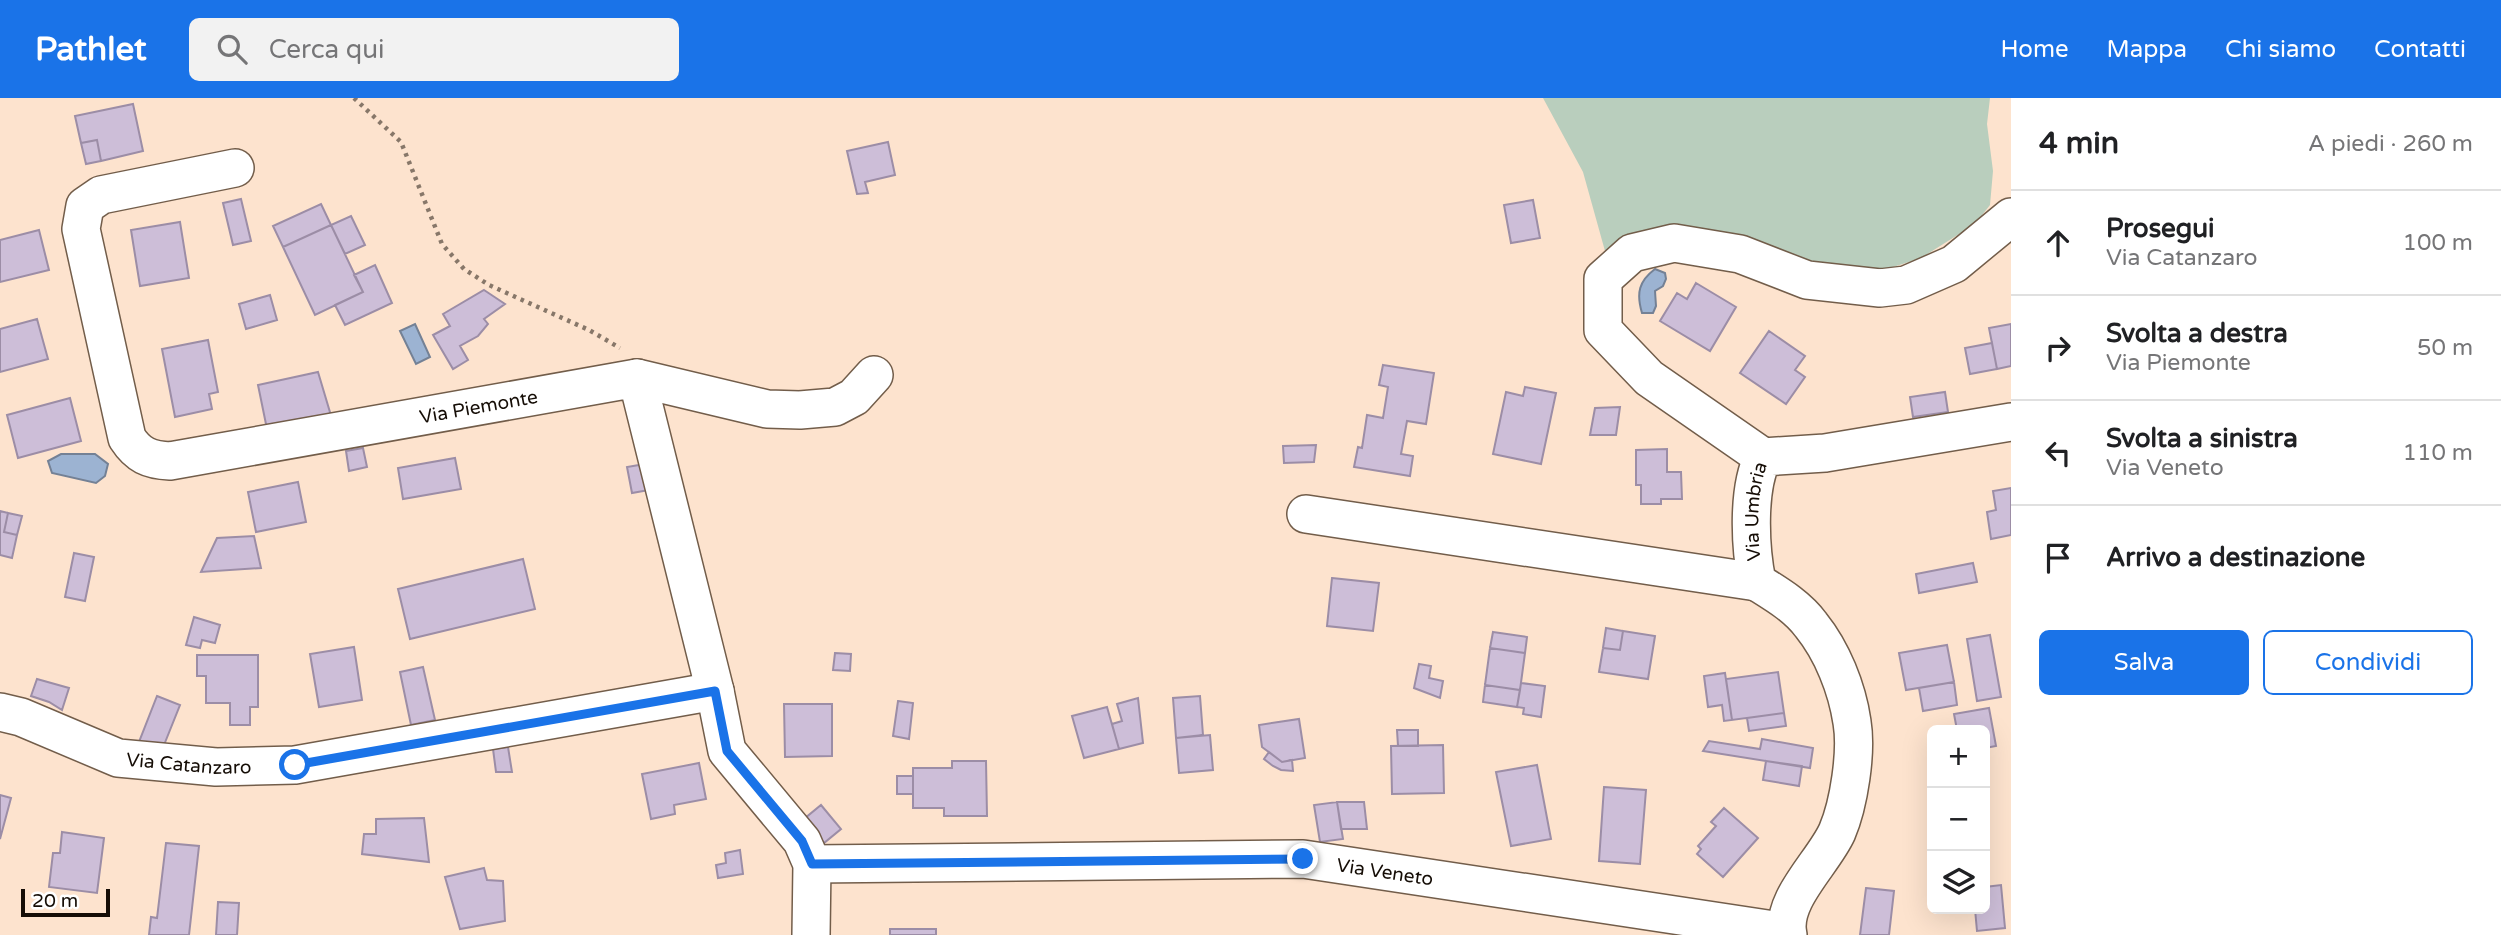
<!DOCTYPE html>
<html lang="it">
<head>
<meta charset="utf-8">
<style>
	:root { --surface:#fff; --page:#f2f2f2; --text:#202124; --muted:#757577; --line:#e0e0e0; --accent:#1a73e8 }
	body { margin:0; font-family:"Varela Round",sans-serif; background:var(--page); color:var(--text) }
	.controls { position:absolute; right:21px; bottom:21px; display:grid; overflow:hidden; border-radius:10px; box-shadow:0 7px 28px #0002 }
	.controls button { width:63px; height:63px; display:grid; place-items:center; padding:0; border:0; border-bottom:2px solid var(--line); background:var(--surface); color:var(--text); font:35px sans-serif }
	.scale { position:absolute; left:21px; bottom:18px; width:89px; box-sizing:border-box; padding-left:7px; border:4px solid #150d06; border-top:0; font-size:19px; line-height:24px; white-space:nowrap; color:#150d06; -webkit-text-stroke:5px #fff; paint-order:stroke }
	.stop { position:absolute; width:21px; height:21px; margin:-16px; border:5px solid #1a73e8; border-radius:50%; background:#fff }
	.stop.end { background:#1a73e8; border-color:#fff; box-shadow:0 2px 7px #0008 }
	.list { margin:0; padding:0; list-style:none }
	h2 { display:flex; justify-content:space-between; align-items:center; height:91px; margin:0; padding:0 28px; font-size:30px }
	h2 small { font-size:23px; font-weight:400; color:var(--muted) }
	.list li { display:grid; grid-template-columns:46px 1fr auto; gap:21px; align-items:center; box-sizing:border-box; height:105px; padding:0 28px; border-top:2px solid var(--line) }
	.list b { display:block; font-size:26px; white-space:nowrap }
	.list p { margin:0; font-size:23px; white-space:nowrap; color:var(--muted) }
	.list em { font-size:23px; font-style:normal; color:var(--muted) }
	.actions { display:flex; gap:14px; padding:21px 28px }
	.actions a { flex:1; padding:16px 0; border:2px solid var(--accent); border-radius:10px; text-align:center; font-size:24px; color:var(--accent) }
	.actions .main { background:var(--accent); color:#fff }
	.icon { flex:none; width:38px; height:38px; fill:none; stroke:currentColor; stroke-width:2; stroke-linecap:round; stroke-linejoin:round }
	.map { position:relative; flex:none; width:2011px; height:837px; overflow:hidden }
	header { display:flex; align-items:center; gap:42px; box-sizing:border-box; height:98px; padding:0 35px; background:var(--accent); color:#fff }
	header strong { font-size:33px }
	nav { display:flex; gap:38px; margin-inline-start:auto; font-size:24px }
	.search { width:490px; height:63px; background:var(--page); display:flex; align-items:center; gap:18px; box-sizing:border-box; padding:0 24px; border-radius:10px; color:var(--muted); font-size:26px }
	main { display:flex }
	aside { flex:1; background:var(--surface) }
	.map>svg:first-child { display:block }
	.green { fill:#b9cebd }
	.water { fill:#9cb3d2; stroke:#748195; stroke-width:2 }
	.building { fill:#cdbed8; stroke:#9c8da6; stroke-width:2 }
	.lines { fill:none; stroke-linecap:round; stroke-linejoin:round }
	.minor-casing { stroke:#725d4a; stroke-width:40 }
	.path { stroke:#877769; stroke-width:4.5; stroke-dasharray:3.5 5; stroke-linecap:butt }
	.minor { stroke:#fff; stroke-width:37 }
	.route { stroke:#1a73e8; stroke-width:9 }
	.labels { text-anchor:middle; stroke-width:6; stroke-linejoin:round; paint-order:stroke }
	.street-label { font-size:19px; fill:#150d06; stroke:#fff }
</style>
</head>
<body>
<header>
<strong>Pathlet</strong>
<div class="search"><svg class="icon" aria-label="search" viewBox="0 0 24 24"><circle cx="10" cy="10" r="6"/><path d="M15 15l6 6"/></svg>Cerca qui</div>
<nav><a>Home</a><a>Mappa</a><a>Chi siamo</a><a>Contatti</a></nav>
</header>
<main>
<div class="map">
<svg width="2011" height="837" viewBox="0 0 2011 837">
	<rect width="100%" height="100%" fill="#fde3ce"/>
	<!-- green -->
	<path class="green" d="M1543,0h447l-3,26 6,47 -3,34 -15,19 -54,34 -34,11 -31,6 -210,-37 -41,13 -22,-79z"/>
	<!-- water -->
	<path class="water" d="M1655,171l10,4 1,6 -3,7 -8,5 1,15 -3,7h-11c-6,-20 -3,-32 13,-44z
		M415,226l15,33 -14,7 -16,-33z
		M61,356h34l13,10 -3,12 -9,7 -44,-10 -4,-12z"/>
	<!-- building -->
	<path class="building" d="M133,6l10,47 -42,10 -4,-21 -16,3 -6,-27z
		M97,42l4,21 -15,3 -5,-21z
		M888,44l7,33 -30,7 3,11 -11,1 -10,-43z
		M241,101l10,42 -18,4 -10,-42z
		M1533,102l7,38 -29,5 -7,-38z
		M321,106l10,21 -48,22 -10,-21z
		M351,118l14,29 -20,9 -14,-29z
		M180,124l9,56 -49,8 -9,-56z
		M331,127l32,67 -48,23 -32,-68z
		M39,132l10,40 -49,12v-42z
		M375,167l17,38 -47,22 -10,-20 28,-13 -9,-17z
		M1696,185l40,24 -26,44 -50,-30 17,-28 10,6z
		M484,192l21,14 -21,15 4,5 -10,12 -18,10 8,14 -15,9 -20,-34 17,-9 -7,-12z
		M270,197l7,25 -31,9 -7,-25z
		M37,221l11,40 -48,13v-43z
		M2011,226v42l-14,3 -8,-41z
		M1769,233l36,25 -10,14 10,7 -19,27 -46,-31z
		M208,242l10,52 -9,2 3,15 -37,8 -13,-68z
		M1992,245l5,26 -27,5 -5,-26z
		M1383,267l51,8 -8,51 -19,-3 -6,33 12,2 -3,20 -56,-9 4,-20 4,1 5,-33 16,3 5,-31 -9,-2z
		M318,274l14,47 -65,10 -9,-44z
		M1525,289l31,6 -15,71 -48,-10 13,-62 17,4z
		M1945,294l3,20 -35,5 -3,-20z
		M70,300l11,43 -63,17 -11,-43z
		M1620,309l-4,28h-26l5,-27z
		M1316,347l-2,17 -30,1 -1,-17z
		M363,350l4,19 -18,4 -3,-20z
		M1667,351v23h14l1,27h-21v5h-20v-19h-5v-35z
		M455,360l6,31 -58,10 -5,-31z
		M645,366l4,26 -17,3 -5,-26z
		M298,384l8,40 -50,10 -8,-40z
		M2011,390v47l-20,4 -4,-27 9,-2 -3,-19z
		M0,413l8,2 -4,19 13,3 -5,23 -12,-3z
		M8,415l14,3 -5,19 -13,-3z
		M254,438l7,32 -60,4 16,-34z
		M74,455l20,4 -9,44 -20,-4z
		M523,461l12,50 -125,30 -12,-50z
		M1973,465l4,19 -58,11 -3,-19z
		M1332,480l47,5 -6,48 -46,-5z
		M194,519l26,8 -5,18 -13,-3 -2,8 -14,-3z
		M1606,530l17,3 -3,19 -17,-2z
		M1623,533l32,5 -7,43 -49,-7 4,-24 17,2z
		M1493,534l34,5 -2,16 -35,-5z
		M1990,537l11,62 -24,4 -10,-62z
		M1947,547l7,37 -48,8 -7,-37z
		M354,549l8,53 -43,7 -9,-53z
		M1490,550l35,5 -5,37 -35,-5z
		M835,555l16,1 -1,17 -17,-1z
		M197,557h61v52h-8v18h-20v-22h-24v-27h-9z
		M1419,566l12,2 -2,12 14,3 -3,17 -26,-10z
		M423,569l12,53 -24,5 -11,-53z
		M1778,574l6,41 -52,7 -6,-41z
		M1725,575l7,47 -8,1 -2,-16 -14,2 -4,-31z
		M37,581l32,9 -7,22 -13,-8 -18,-6z
		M1954,584l3,23 -34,6 -4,-23z
		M1521,585l24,3 -4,31 -18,-3 1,-6 -7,-1z
		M1485,587l35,5 -3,17 -34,-5z
		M157,598l23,9 -16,40 -25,-3z
		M1200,598l3,39 -27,3 -3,-40z
		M1138,600l5,45 -24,6 -7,-25 10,-3 -5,-17z
		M898,603l15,2 -4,36 -16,-3z
		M784,606h48v52l-47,1z
		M1107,609l12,42 -35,9 -12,-42z
		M1989,610l7,38 -11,2v-18h-28l-3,-16z
		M1784,615l2,13 -37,5 -2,-13z
		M1299,621l6,39 -23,4 -20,-15 -3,-22z
		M1397,632h21v16h-20z
		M1210,637l3,35 -34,3 -3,-35z
		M1762,641l51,9 -3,20 -107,-17 6,-10 51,8z
		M1443,647l1,48 -52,1 -1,-48z
		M508,649l4,25h-16l-3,-23z
		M1269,654l13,10 10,-2 1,11 -12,-1 -8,-4 -9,-7z
		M952,663h34l1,55h-43v-8h-31v-40h39z
		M1766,663l36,5 -3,20 -36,-6z
		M699,665l7,36 -32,6 1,9 -24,5 -9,-45z
		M1537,667l14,74 -40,7 -15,-74z
		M897,678h16v18h-16z
		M1604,689l42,3 -6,74 -41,-3z
		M0,697l11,3 -11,41z
		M1337,704h27l3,27h-26z
		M1337,704l6,37 -23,3 -6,-37z
		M821,707l20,24 -17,14 -20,-24z
		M1724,710l34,30 -35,39 -26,-23 4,-5 -3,-3 18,-20 -5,-4z
		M424,720l5,44 -67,-8 2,-20h12v-15z
		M62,734l42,6 -7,55 -48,-6 4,-34h7z
		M166,745l33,3 -10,89h-40l2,-18 6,1z
		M740,752l3,24 -25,4 -2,-13 10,-2 -1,-10z
		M484,770l3,12 16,1 2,40 -45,8 -15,-52z
		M2001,787l4,43 -28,3 -2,-22h10v-22z
		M1866,790l28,3 -5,44h-29z
		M218,804l21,1 -2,32h-21z
		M890,831h46v6h-46z"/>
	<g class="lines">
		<!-- minor casing -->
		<g class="minor-casing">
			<g id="minor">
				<path id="s1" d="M235,70l-134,27 -16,11 -4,23 46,209c11,17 22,22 43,23l467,-83 78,313 12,60 75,90 10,23 -1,71"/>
				<path d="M637,280l130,31 33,1 35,-3 19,-10 20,-22"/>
				<path d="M1763,359l-114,-79 -46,-48v-51l29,-26 42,-10 66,11 67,26 73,8 26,-3 48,-21 57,-47"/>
				<path d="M1306,416l451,68"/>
				<path id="s2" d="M0,614l21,5 97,41 98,9 79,-2 420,-74"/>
				<path id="s3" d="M812,766l491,-5 484,73"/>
				<path id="s4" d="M1788,837c-8,-35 35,-72 49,-103 12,-28 20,-80 15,-110 -5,-34 -20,-71 -41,-97 -14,-19 -35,-31 -54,-43 -7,-35 -10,-93 6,-125l62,-4 186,-31"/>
			</g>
		</g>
		<!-- path -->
		<path class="path" d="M354,0l47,44 41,102 22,25 25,16 100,45 31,18"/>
		<!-- minor -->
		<use href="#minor" class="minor"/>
	</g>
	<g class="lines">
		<!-- route -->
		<path class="route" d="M295,667l420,-74 12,60 75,90 10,23 491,-5"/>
	</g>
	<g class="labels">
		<!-- street labels -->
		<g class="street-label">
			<text dy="7" stroke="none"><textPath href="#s1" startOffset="758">Via Piemonte</textPath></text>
			<text dy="7" stroke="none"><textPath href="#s4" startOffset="476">Via Umbria</textPath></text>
			<text dy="7" stroke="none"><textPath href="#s2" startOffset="198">Via Catanzaro</textPath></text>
			<text dy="7" stroke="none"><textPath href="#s3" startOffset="574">Via Veneto</textPath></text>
		</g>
	</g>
</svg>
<div class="controls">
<button>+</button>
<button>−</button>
<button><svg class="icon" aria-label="layers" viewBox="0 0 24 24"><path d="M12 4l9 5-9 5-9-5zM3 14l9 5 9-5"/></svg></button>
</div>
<div class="scale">20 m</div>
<div class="stop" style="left:295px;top:667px"></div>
<div class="stop end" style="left:1303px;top:761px"></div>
</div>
<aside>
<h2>4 min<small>A piedi · 260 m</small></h2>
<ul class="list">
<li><svg class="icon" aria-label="ahead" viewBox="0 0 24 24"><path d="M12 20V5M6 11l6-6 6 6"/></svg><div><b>Prosegui</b><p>Via Catanzaro</p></div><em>100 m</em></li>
<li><svg class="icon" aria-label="right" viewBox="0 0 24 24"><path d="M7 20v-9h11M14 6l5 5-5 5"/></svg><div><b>Svolta a destra</b><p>Via Piemonte</p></div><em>50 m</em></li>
<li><svg class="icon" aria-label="left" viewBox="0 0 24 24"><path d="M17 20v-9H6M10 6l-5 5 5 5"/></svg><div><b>Svolta a sinistra</b><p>Via Veneto</p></div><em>110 m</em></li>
<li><svg class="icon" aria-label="arrive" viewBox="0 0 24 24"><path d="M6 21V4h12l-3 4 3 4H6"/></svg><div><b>Arrivo a destinazione</b></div></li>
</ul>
<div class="actions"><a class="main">Salva</a><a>Condividi</a></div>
</aside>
</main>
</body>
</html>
